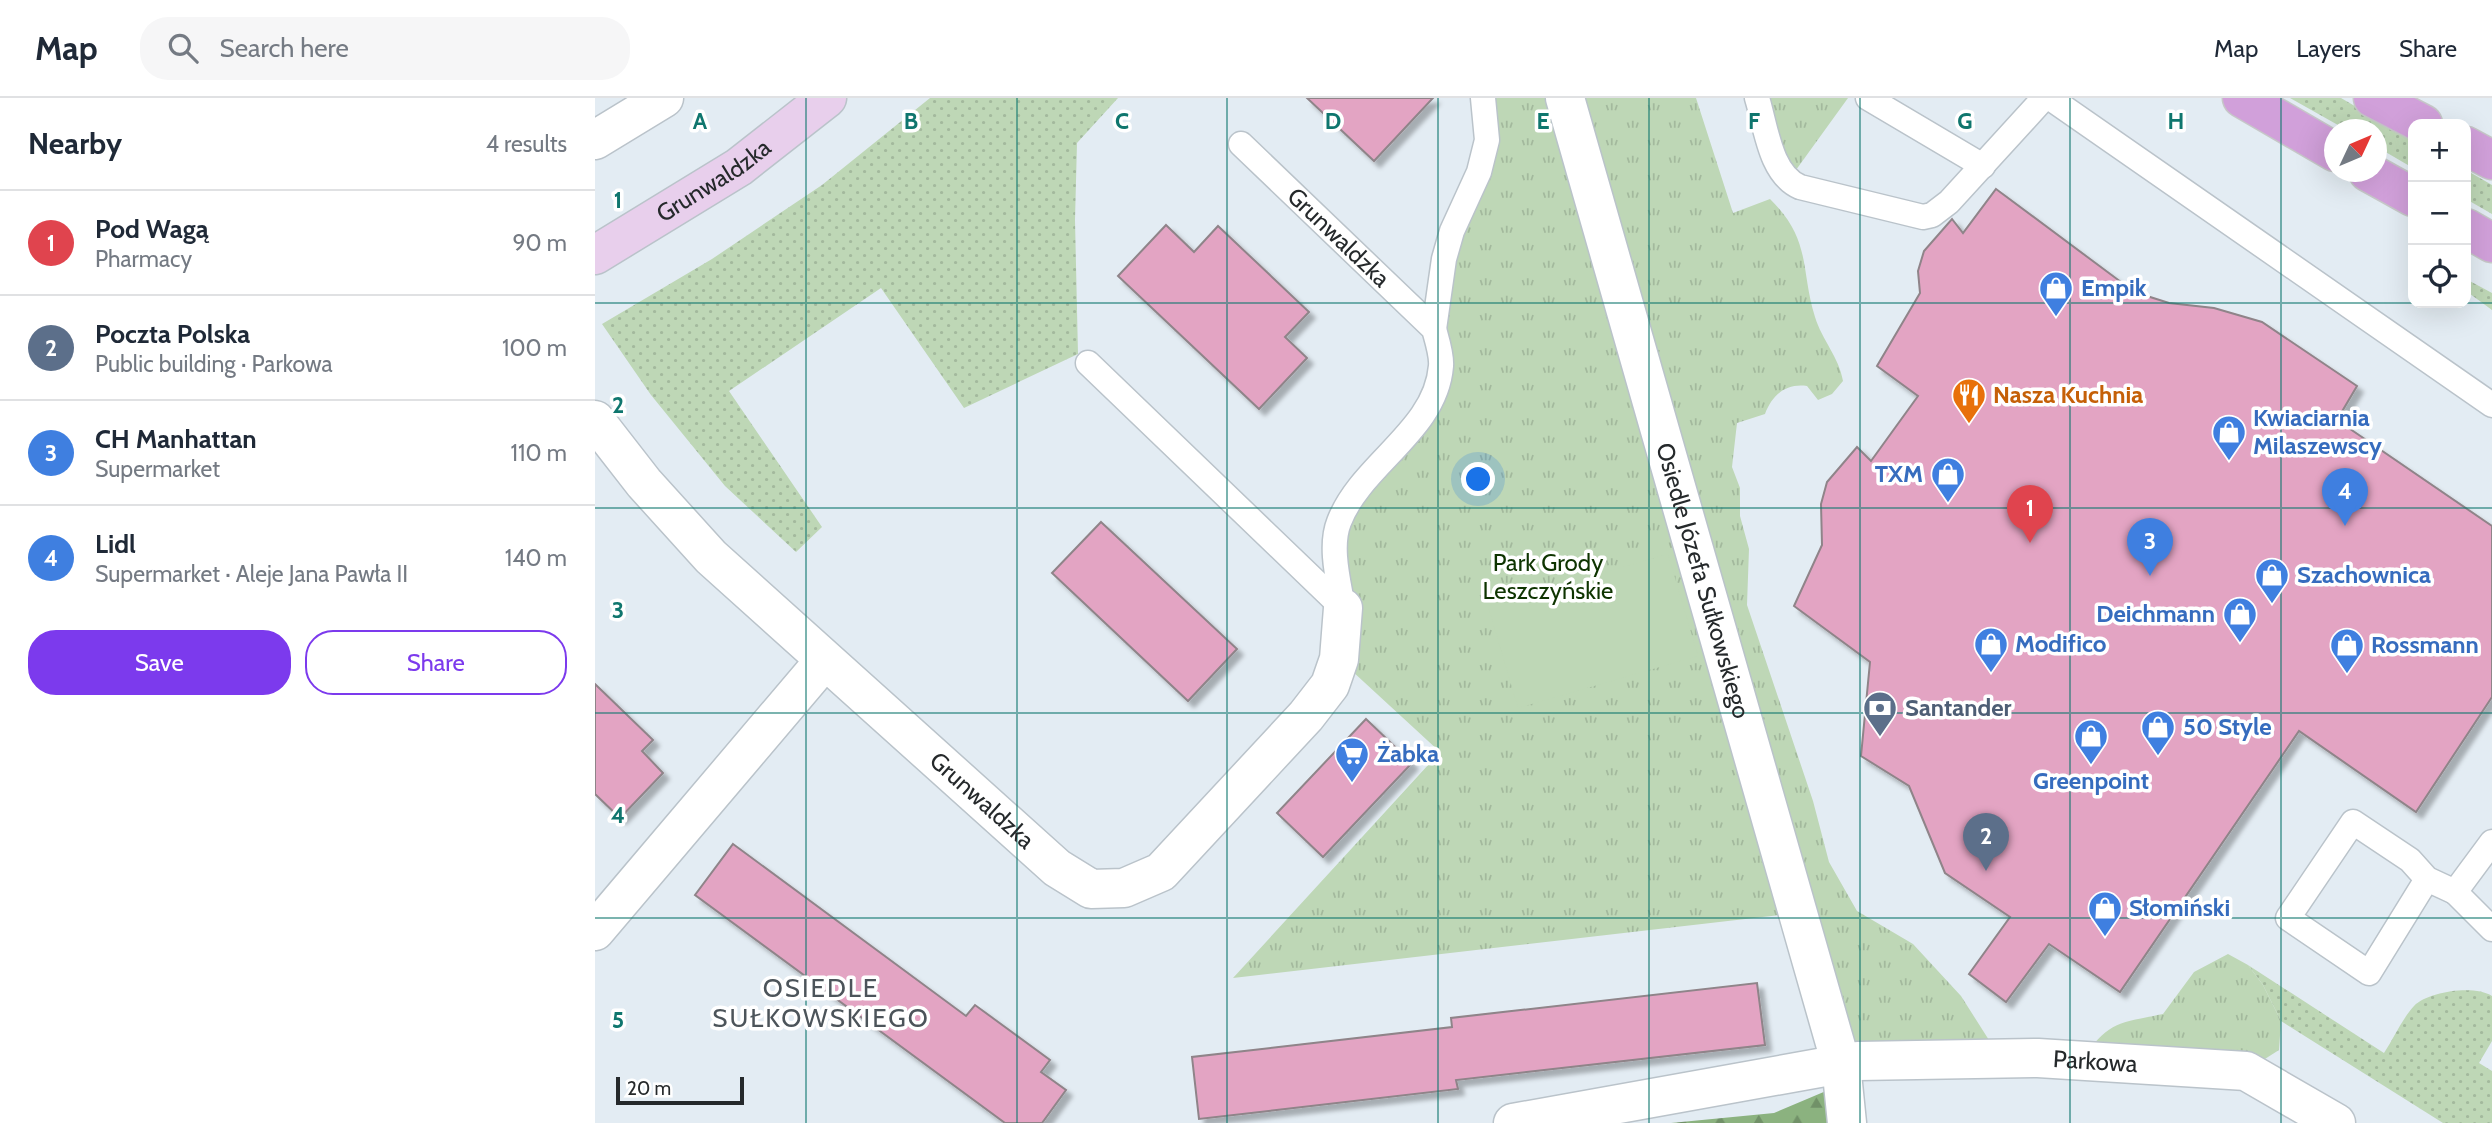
<!DOCTYPE html>
<html lang="en">
<head>
<meta charset="utf-8">
<style>
	:root { --surface:#fff; --page:#f6f6f7; --text:#1f2937; --muted:#747a83; --line:#e0e1e3; --accent:#7c3aed }
	body { margin:0; font-family:Cabin,sans-serif; background:var(--page); color:var(--text) }
	.controls { position:absolute; right:21px; top:21px; display:grid; overflow:hidden; border-radius:14px; box-shadow:0 7px 28px #0002 }
	.controls button { width:63px; height:63px; display:grid; place-items:center; padding:0; border:0; border-bottom:2px solid var(--line); background:var(--surface); color:var(--text); font:35px sans-serif }
	.compass { position:absolute; left:1729px; top:21px; width:63px; height:63px; border-radius:50%; background:var(--surface); box-shadow:0 7px 28px #0002; rotate:46deg }
	.scale { position:absolute; left:21px; bottom:18px; width:128px; box-sizing:border-box; padding-left:7px; border:4px solid #25292b; border-top:0; font-size:19px; line-height:24px; white-space:nowrap; color:#25292b; -webkit-text-stroke:5px #fff; paint-order:stroke }
	.you { position:absolute; left:884px; top:382px; width:24px; height:24px; margin:-18px; border:5px solid #fff; border-radius:50%; background:#1a73e8; box-shadow:0 0 0 10px #1a73e833 }
	.badge { display:grid; place-items:center; width:46px; height:46px; border-radius:50%; background:var(--accent); color:#fff; font-size:23px; font-weight:700 }
	.pin { position:absolute; translate:-50% -58px; filter:drop-shadow(0 2px 4px #0008) }
	.pin::after { content:''; position:absolute; top:37px; width:24px; height:21px; background:inherit; clip-path:polygon(0 0,100% 0,50% 100%) }
	.list { margin:0; padding:0; list-style:none }
	h2 { display:flex; justify-content:space-between; align-items:center; height:91px; margin:0; padding:0 28px; font-size:30px }
	h2 small { font-size:23px; font-weight:400; color:var(--muted) }
	.list li { display:grid; grid-template-columns:46px 1fr auto; gap:21px; align-items:center; box-sizing:border-box; height:105px; padding:0 28px; border-top:2px solid var(--line) }
	.list b { display:block; font-size:26px; white-space:nowrap }
	.list p { margin:0; font-size:23px; white-space:nowrap; color:var(--muted) }
	.list em { font-size:23px; font-style:normal; color:var(--muted) }
	.actions { display:flex; gap:14px; padding:21px 28px }
	.actions a { flex:1; padding:16px 0; border:2px solid var(--accent); border-radius:28px; text-align:center; font-size:24px; color:var(--accent) }
	.actions .main { background:var(--accent); color:#fff }
	.icon { flex:none; width:38px; height:38px; fill:none; stroke:currentColor; stroke-width:2; stroke-linecap:round; stroke-linejoin:round }
	.map { position:relative; flex:none; width:1897px; height:1025px; overflow:hidden }
	header { display:flex; align-items:center; gap:42px; box-sizing:border-box; height:98px; padding:0 35px; background:var(--surface); border-bottom:2px solid var(--line) }
	header strong { font-size:33px }
	nav { display:flex; gap:38px; margin-inline-start:auto; font-size:24px }
	.search { width:490px; height:63px; background:var(--page); display:flex; align-items:center; gap:18px; box-sizing:border-box; padding:0 24px; border-radius:28px; color:var(--muted); font-size:26px }
	main { display:flex }
	aside { flex:1; background:var(--surface) }
	.map>svg:first-child { display:block }
	.grass { fill:url(#grass-dots) }
	.forest { fill:url(#forest-firs) }
	.park { fill:url(#park-tufts) }
	.garden { fill:#bed7b6 }
	.building { fill:#e3a4c3; stroke:#8f8489; stroke-width:2; filter:url(#shadow) }
	.lines { fill:none; stroke-linecap:round; stroke-linejoin:round }
	.lane-casing { stroke:#bac3ca; stroke-width:27 }
	.street-casing { stroke:#bac3ca; stroke-width:41 }
	.secondary-casing { stroke:#bac3ca; stroke-width:41 }
	.primary-casing { stroke:#c6c7c8; stroke-width:41 }
	.lane { stroke:#fff; stroke-width:24 }
	.street { stroke:#fff; stroke-width:38 }
	.secondary { stroke:#e8cfec; stroke-width:38 }
	.primary { stroke:#d1a0da; stroke-width:38 }
	.grid { fill:none; stroke:#0f766e; stroke-width:2; stroke-opacity:0.55 }
	.labels { text-anchor:middle; stroke-width:7; stroke-linejoin:round; paint-order:stroke }
	.street-label { font-size:24px; fill:#25292b; stroke:#fff }
	.shop-label { font-size:24px; font-weight:bold; fill:#366cbe; stroke:#fff; text-anchor:start }
	.food-label { font-size:24px; font-weight:bold; fill:#c56008; stroke:#fff; text-anchor:start }
	.park-label { font-size:24px; fill:#0e3400; stroke:#fff }
	.service-label { font-size:24px; font-weight:bold; fill:#4e5e75; stroke:#fff; text-anchor:start }
	.neighbourhood-label { font-size:26px; letter-spacing:2px; fill:#4c545a; stroke:#fff }
	.grid-label { font-size:23px; text-anchor:middle; font-weight:bold; fill:#0f766e; stroke:#fff; stroke-width:7; stroke-linejoin:round; paint-order:stroke }
</style>
</head>
<body>
<header>
<strong>Map</strong>
<div class="search"><svg class="icon" aria-label="search" viewBox="0 0 24 24"><circle cx="10" cy="10" r="6"/><path d="M15 15l6 6"/></svg>Search here</div>
<nav><a>Map</a><a>Layers</a><a>Share</a></nav>
</header>
<main>
<aside>
<h2>Nearby<small>4 results</small></h2>
<ul class="list">
<li><span class="badge" style="background:#e0444e">1</span><div><b>Pod Wagą</b><p>Pharmacy</p></div><em>90 m</em></li>
<li><span class="badge" style="background:#5c6f8a">2</span><div><b>Poczta Polska</b><p>Public building · Parkowa</p></div><em>100 m</em></li>
<li><span class="badge" style="background:#3f7fe0">3</span><div><b>CH Manhattan</b><p>Supermarket</p></div><em>110 m</em></li>
<li><span class="badge" style="background:#3f7fe0">4</span><div><b>Lidl</b><p>Supermarket · Aleje Jana Pawła II</p></div><em>140 m</em></li>
</ul>
<div class="actions"><a class="main">Save</a><a>Share</a></div>
</aside>
<div class="map">
<svg width="1897" height="1025" viewBox="0 0 1897 1025">
	<defs>
		<pattern id="grass-dots" width="8" height="8" patternUnits="userSpaceOnUse" patternTransform="scale(1.75)"><rect width="8" height="8" fill="#bed7b6"/><path d="M2 2h.1M6 6h.1" fill="none" stroke="#a3b99d" stroke-width="1.8" stroke-linecap="round"/></pattern>
		<pattern id="forest-firs" width="22" height="20" patternUnits="userSpaceOnUse" patternTransform="scale(1.75)"><rect width="22" height="20" fill="#8bb27f"/><path d="M5 1l3.5 6h-7zM16 11l3.5 6h-7z" fill="#719168"/></pattern>
		<pattern id="park-tufts" width="24" height="20" patternUnits="userSpaceOnUse" patternTransform="scale(1.75)"><rect width="24" height="20" fill="#bed7b6"/><path d="M3 7l-1-3M5 7V3M7 7l1-3M15 17l-1-3M17 17v-4M19 17l1-3" fill="none" stroke="#a3b99d"/></pattern>
		<filter id="shadow"><feDropShadow dx="6" dy="6" stdDeviation="2" flood-color="#0004"/></filter>
	</defs>
	<rect width="100%" height="100%" fill="#e3ecf3"/>
	<!-- grass -->
	<path class="grass" d="M335,0h188l-41,45 -2,77 3,134 -114,54 -83,-120 -152,103 93,136 -26,25 -71,-66 -74,-91 -49,-71 110,-65 110,-74z
		M1695,0h51l72,42v28l-36,-21v-17l-32,-1z
		M1871,72l26,15v29l-26,-15z
		M1871,181l26,14v17l-26,-19z
		M1653,867l136,88c10,-15 18,-34 30,-47 15,-15 61,-21 78,-10v45l-13,22 13,8v52h-49l-162,-102 -18,-36z"/>
	<!-- forest -->
	<path class="forest" d="M1231,993l21,32h-176l103,-10z"/>
	<!-- park -->
	<path class="park" d="M888,0h213l37,115 37,-14c42,41 30,70 45,118 7,23 24,40 28,64l-11,13 -14,6 -11,-14c-21,-3 -35,9 -42,28l-28,9 -5,44 8,21v28l9,33 -2,56 66,196 16,61 28,49 56,33 48,52 40,63 -160,5 -43,-151 -565,65 207,-226 -101,-93 -3,-114 99,-152 -1,-64 33,-127z
		M1162,0h91l-60,83z
		M1633,856l20,11 15,20 18,36 -2,29 -33,21 -164,-10c25,-40 38,-38 81,-47l31,-42z"/>
	<!-- garden -->
	<path class="garden" d="M1073,456l30,102 -180,52 -30,-102z"/>
	<!-- building -->
	<path class="building" d="M712,0h126l-59,63z
		M1401,91l129,96 22,11 22,7 45,5 48,14 95,64 -20,34 155,106v171l-76,115 -117,-81 -179,261 -71,-48 -43,58 -37,-28 41,-57 -65,-44 -36,-87 -48,-30 9,-94 -76,-56 28,-61 -1,-41 6,-22 30,-35 14,14 47,-65 -41,-30 43,-73 -2,-22 6,-20 28,-32 11,14z
		M571,127l28,27 24,-26 91,86 -24,25 22,21 -48,51 -141,-133z
		M506,424l136,127 -49,52 -136,-128z
		M0,586l58,56 -11,11 21,22 -43,45 -25,-24z
		M771,621l46,44 -89,94 -46,-44z
		M138,746l233,172 9,-11 75,55 -9,12 25,18 -24,33h-37l-310,-228z
		M1162,885l8,62 -309,35 2,9 -259,30 -7,-62 260,-30 -1,-9z"/>
	<g class="lines">
		<!-- lane casing -->
		<g class="lane-casing">
			<g id="lane">
				<path d="M1162,0c9,29 13,76 43,89l123,30 9,-2 17,-13 95,-104"/>
				<path d="M1273,0l115,68"/>
				<path d="M1455,0l442,307"/>
				<path id="s1" d="M646,46l193,185c3,11 8,26 7,37 -5,65 -80,98 -102,156 -10,25 0,61 4,86"/>
				<path d="M839,231l10,-70 8,-28 27,-59 8,-32 -4,-42"/>
				<path d="M493,265l255,245"/>
				<path d="M1897,744l-37,50 37,37"/>
				<path d="M1832,781l-58,94 -81,-55 65,-96 57,38 17,19 28,13"/>
			</g>
		</g>
		<!-- street casing -->
		<g class="street-casing">
			<g id="street">
				<path id="s2" d="M970,0l276,966 6,59"/>
				<path d="M0,42l69,-42"/>
				<path id="s3" d="M0,322l49,63 67,74 346,311 34,21 33,-1 37,-16 145,-156 24,-31 9,-26 4,-51"/>
				<path d="M0,833l229,-270"/>
				<path id="s4" d="M918,1025l345,-62 180,-3 208,13 90,52"/>
			</g>
		</g>
		<!-- secondary casing -->
		<g class="secondary-casing">
			<g id="secondary">
				<path id="s5" d="M0,157l144,-88 88,-69"/>
			</g>
		</g>
		<!-- primary casing -->
		<g class="primary-casing">
			<path id="primary" d="M1647,0l93,54
				M1778,0l50,26
				M1871,48l26,14
				M1773,74l45,25
				M1871,130l26,15"/>
		</g>
		<!-- lane -->
		<use href="#lane" class="lane"/>
		<!-- street -->
		<use href="#street" class="street"/>
		<!-- secondary -->
		<use href="#secondary" class="secondary"/>
		<!-- primary -->
		<use href="#primary" class="primary"/>
	</g>
	<!-- grid -->
	<path class="grid" d="M211,0v1025M422,0v1025M632,0v1025M843,0v1025M1054,0v1025M1265,0v1025M1475,0v1025M1686,0v1025M0,205h1897M0,410h1897M0,615h1897M0,820h1897"/>
	<!-- icons -->
	<defs>
		<g id="shop-pin" transform="scale(1.75)"><path d="M0 17L-7.5 6A9.5 9.5 0 1 1 7.5 6Z" fill="#3f7fe0" stroke="#fff"/><path d="M-5-2.5h2.3a2.7 3.5 0 0 1 5.4 0H5L5.5 6h-11ZM-1.5-2.5h3a1.5 2.3 0 0 0-3 0Z" fill="#fff"/></g>
		<g id="restaurant-pin" transform="scale(1.75)"><path d="M0 17L-7.5 6A9.5 9.5 0 1 1 7.5 6Z" fill="#e8710a" stroke="#fff"/><path d="M-5-6h1v4h1v-4h1v4h1v-4h1v5L-1.5 .5V6h-2V.5L-5-1ZM5-6V6H3V1.5H1.5Q1.5-4 5-6Z" fill="#fff"/></g>
		<g id="bank-pin" transform="scale(1.75)"><path d="M0 17L-7.5 6A9.5 9.5 0 1 1 7.5 6Z" fill="#5c6f8a" stroke="#fff"/><path d="M-6-4H6V4H-6ZM0-2.3a2.3 2.3 0 1 0 0 4.6a2.3 2.3 0 1 0 0-4.6Z" fill="#fff"/></g>
		<g id="supermarket-pin" transform="scale(1.75)"><path d="M0 17L-7.5 6A9.5 9.5 0 1 1 7.5 6Z" fill="#3f7fe0" stroke="#fff"/><path d="M-6-5.5h2.5l.6 2H6L4.5 2H-2.5L-4.4-4H-6ZM-1.5 3.2a1.3 1.3 0 1 0 .1 0ZM3 3.2a1.3 1.3 0 1 0 .1 0Z" fill="#fff"/></g>
	</defs>
	<g fill-rule="evenodd">
		<use href="#shop-pin" x="1461" y="190"/>
		<use href="#restaurant-pin" x="1374" y="297"/>
		<use href="#shop-pin" x="1634" y="334"/>
		<use href="#shop-pin" x="1353" y="376"/>
		<use href="#shop-pin" x="1677" y="477"/>
		<use href="#shop-pin" x="1645" y="516"/>
		<use href="#shop-pin" x="1396" y="546"/>
		<use href="#shop-pin" x="1752" y="547"/>
		<use href="#bank-pin" x="1285" y="610"/>
		<use href="#shop-pin" x="1563" y="629"/>
		<use href="#shop-pin" x="1496" y="638"/>
		<use href="#supermarket-pin" x="757" y="656"/>
		<use href="#shop-pin" x="1510" y="810"/>
	</g>
	<g class="labels">
		<!-- street labels -->
		<g class="street-label">
			<text dy="8" stroke="none"><textPath href="#s5" startOffset="140">Grunwaldzka</textPath></text>
			<text dy="8" stroke="none"><textPath href="#s1" startOffset="135">Grunwaldzka</textPath></text>
			<text dy="8" stroke="none"><textPath href="#s2" startOffset="502">Osiedle Józefa Sułkowskiego</textPath></text>
			<text dy="8" stroke="none"><textPath href="#s3" startOffset="544">Grunwaldzka</textPath></text>
			<text dy="8" stroke="none"><textPath href="#s4" startOffset="588">Parkowa</textPath></text>
		</g>
		<!-- shop labels -->
		<g class="shop-label">
			<text x="1486" y="198">Empik</text>
			<text x="1658" y="328">Kwiaciarnia<tspan x="1658" dy="28">Milaszewscy</tspan></text>
			<text x="1328" y="384" text-anchor="end">TXM</text>
			<text x="1702" y="485">Szachownica</text>
			<text x="1620" y="524" text-anchor="end">Deichmann</text>
			<text x="1420" y="554">Modifico</text>
			<text x="1776" y="555">Rossmann</text>
			<text x="1588" y="637">50 Style</text>
			<text x="782" y="664">Żabka</text>
			<text x="1496" y="691" text-anchor="middle">Greenpoint</text>
			<text x="1534" y="818">Słomiński</text>
		</g>
		<!-- food labels -->
		<g class="food-label">
			<text x="1398" y="305">Nasza Kuchnia</text>
		</g>
		<!-- park labels -->
		<g class="park-label">
			<text x="953" y="473">Park Grody<tspan x="953" dy="28">Leszczyńskie</tspan></text>
		</g>
		<!-- service labels -->
		<g class="service-label">
			<text x="1310" y="618">Santander</text>
		</g>
		<!-- neighbourhood labels -->
		<g class="neighbourhood-label">
			<text x="226" y="899">OSIEDLE<tspan x="226" dy="30">SUŁKOWSKIEGO</tspan></text>
		</g>
	</g>
	<g class="grid-label">
		<text x="105" y="31">A</text>
		<text x="316" y="31">B</text>
		<text x="527" y="31">C</text>
		<text x="738" y="31">D</text>
		<text x="948" y="31">E</text>
		<text x="1159" y="31">F</text>
		<text x="1370" y="31">G</text>
		<text x="1581" y="31">H</text>
		<text x="23" y="110">1</text>
		<text x="23" y="315">2</text>
		<text x="23" y="520">3</text>
		<text x="23" y="725">4</text>
		<text x="23" y="930">5</text>
	</g>
</svg>
<div class="controls">
<button>+</button>
<button>−</button>
<button><svg class="icon" aria-label="locate" viewBox="0 0 24 24"><circle cx="12" cy="12" r="6"/><path d="M12 2v4M12 18v4M2 12h4M18 12h4"/></svg></button>
</div>
<svg class="compass" viewBox="-18 -18 36 36"><path d="M0-13l5 13h-10z" fill="#e53935"/><path d="M0 13l5-13h-10z" fill="#747a83"/></svg>
<div class="scale">20 m</div>
<div class="you"></div>
<div class="pin badge" style="left:1435px;top:445px;background:#e0444e">1</div>
<div class="pin badge" style="left:1391px;top:773px;background:#5c6f8a">2</div>
<div class="pin badge" style="left:1555px;top:478px;background:#3f7fe0">3</div>
<div class="pin badge" style="left:1750px;top:428px;background:#3f7fe0">4</div>
</div>
</main>
</body>
</html>
